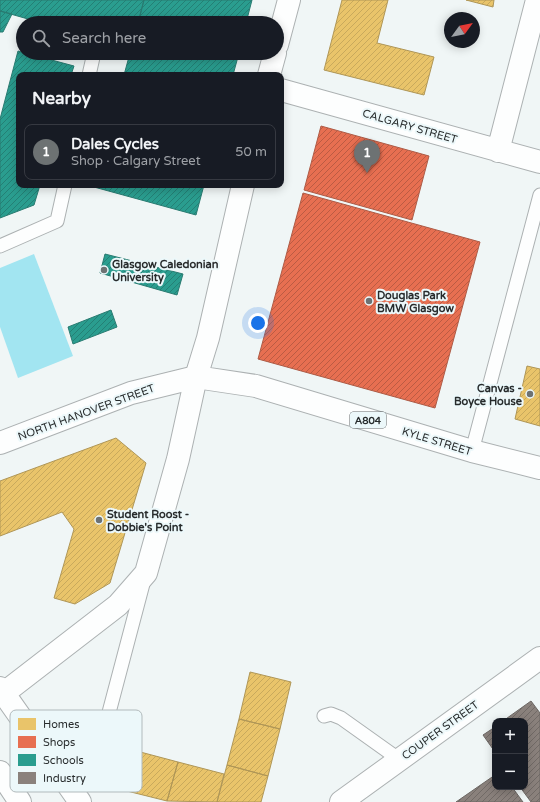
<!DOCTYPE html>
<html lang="en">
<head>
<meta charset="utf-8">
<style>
	:root { --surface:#171b24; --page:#20242c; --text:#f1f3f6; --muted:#9ea1a6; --line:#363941; --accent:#6d7273 }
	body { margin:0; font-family:"Varela Round",sans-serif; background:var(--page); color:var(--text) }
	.controls { position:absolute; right:12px; bottom:12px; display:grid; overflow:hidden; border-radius:8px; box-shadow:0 2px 10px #0003 }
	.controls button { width:36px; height:36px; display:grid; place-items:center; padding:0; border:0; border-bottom:1px solid var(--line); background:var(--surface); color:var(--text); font:20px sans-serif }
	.compass { position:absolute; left:444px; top:12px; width:36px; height:36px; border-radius:50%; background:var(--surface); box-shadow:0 2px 10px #0003; rotate:57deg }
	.you { position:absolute; left:258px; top:323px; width:14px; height:14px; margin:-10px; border:3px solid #fff; border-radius:50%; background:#1a73e8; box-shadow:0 0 0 6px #1a73e833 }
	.badge { display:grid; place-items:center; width:26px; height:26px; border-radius:50%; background:var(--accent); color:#fff; font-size:13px; font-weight:700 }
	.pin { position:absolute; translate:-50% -33px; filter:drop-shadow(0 1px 2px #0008) }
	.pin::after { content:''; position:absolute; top:21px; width:14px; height:12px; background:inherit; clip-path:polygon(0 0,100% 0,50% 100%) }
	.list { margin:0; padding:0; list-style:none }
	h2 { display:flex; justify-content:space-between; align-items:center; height:52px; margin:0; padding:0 16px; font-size:17px }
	h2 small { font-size:13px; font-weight:400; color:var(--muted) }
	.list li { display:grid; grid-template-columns:26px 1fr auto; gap:12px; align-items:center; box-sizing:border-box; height:56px; margin:0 8px 8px; padding:0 8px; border:1px solid var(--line); border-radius:8px }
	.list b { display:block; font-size:15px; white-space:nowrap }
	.list p { margin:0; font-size:13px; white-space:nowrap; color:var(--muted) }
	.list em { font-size:13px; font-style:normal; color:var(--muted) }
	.icon { flex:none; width:22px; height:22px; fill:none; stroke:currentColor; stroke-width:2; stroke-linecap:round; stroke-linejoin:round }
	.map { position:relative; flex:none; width:540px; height:802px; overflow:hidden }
	.search { position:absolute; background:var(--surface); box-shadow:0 2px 10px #0003; left:16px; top:16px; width:268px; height:44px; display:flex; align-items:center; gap:10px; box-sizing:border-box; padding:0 14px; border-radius:22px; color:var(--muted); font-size:15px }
	.panel { position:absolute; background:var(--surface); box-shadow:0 2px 10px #0003; left:16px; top:72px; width:268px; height:116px; border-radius:8px }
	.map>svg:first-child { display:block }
	.pitch { fill:#a2e5f1 }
	.homes { fill:url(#homes-hatch); stroke:#af9657 }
	.shops { fill:url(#shops-hatch); stroke:#ad5b46 }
	.schools { fill:url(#schools-hatch); stroke:#297b71 }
	.industry { fill:url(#industry-hatch); stroke:#6c6764 }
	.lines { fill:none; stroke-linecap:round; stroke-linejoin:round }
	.service-casing { stroke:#acb1b2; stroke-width:15 }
	.minor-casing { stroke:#acb1b2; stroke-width:24 }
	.tertiary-casing { stroke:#acb1b2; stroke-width:24 }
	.primary-casing { stroke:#acb1b2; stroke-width:24 }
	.service { stroke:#fdfefe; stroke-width:13 }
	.minor { stroke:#fdfefe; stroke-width:22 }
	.tertiary { stroke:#fdfefe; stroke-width:22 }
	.primary { stroke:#fdfefe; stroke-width:22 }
	.poi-dot { fill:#6d7273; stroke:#ecf8fa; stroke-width:1.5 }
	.labels { text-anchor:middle; stroke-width:4; stroke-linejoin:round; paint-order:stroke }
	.shield { fill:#ecf8fa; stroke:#62686a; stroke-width:1 }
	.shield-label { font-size:10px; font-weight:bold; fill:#272b2c }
	.street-label { font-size:11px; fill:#272b2c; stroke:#ecf8fa }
	.poi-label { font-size:11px; font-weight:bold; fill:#272b2c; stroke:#ecf8fa; text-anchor:start }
	.key { fill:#ecf8fa; stroke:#b1babc; stroke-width:1 }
	.key-label { font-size:11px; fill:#272b2c }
</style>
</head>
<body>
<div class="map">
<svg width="540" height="802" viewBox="0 0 540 802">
	<defs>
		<pattern id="homes-hatch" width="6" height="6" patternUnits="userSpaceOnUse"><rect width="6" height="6" fill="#e9c46a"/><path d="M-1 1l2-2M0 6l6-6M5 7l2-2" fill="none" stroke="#c8a95c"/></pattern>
		<pattern id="shops-hatch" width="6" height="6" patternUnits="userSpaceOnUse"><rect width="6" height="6" fill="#e76f51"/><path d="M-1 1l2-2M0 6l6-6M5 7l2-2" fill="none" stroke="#bb5b43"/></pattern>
		<pattern id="schools-hatch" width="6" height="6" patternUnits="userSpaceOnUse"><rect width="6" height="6" fill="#2a9d8f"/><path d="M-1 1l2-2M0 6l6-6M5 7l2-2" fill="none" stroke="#248075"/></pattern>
		<pattern id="industry-hatch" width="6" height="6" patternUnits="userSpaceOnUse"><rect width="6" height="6" fill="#8a817c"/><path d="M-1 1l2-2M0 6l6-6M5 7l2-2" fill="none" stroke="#716a66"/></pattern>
	</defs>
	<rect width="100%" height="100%" fill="#f0f6f6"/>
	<!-- pitch -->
	<path class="pitch" d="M34,254l39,102 -55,22 -18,-51v-59z"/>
	<!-- homes -->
	<path class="homes" d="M342,0h46l-11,43 57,14 -10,38 -100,-25z
		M466,0h28l-1,7z
		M527,366l13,3v57l-25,-7z
		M116,438l30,25 -36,120 -35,21 -21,-6 20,-69 -12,-17 -62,24v-55z
		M250,672l41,10 -11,47 -41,-10z
		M239,719l41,10 -12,47 -41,-11z
		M129,749l49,13 -11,39 -48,-12z
		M178,762l46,12 -7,28 -50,-1z
		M227,765l41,11 -7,26h-44z"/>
	<!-- shops -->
	<path class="shops" d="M321,126l108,30 -17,64 -108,-30z
		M303,193l177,49 -45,166 -177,-49z"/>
	<!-- schools -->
	<path class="schools" d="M0,0h144l-6,23h-96l-42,-12z
		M144,0h108l-6,23h-108z
		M0,11l12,3 -9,18h-3z
		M18,51l56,15 -3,9h-52v110h21l-6,20 -34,13v-99z
		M130,53h109l-6,22h-109z
		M95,185h109l-8,30 -102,-28z
		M105,254l78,20 -6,21 -77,-22z
		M111,310l6,17 -44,17 -5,-17z"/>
	<!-- industry -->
	<path class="industry" d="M531,701l9,12v89h-9l-11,-15h5v-66h-22z
		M495,727v25l-12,-17z
		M495,775v12h17l11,15h-67z"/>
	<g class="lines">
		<!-- service casing -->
		<g class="service-casing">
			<path id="service" d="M89,75l5,-22
				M0,246l57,-25 8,-36
				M472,451l68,-256
				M324,716l7,-2 10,4 59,42
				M98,754l46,-174"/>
		</g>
		<!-- minor casing -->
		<g class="minor-casing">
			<path id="minor" d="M281,90l259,72
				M498,151l39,-151
				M0,688l80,114
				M4,693l114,-88 28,-32 32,-114 18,-82
				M0,772l20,30
				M341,802l199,-144"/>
		</g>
		<!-- tertiary casing -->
		<g class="tertiary-casing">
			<path id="tertiary" d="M0,443l131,-50 65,-16"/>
		</g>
		<!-- primary casing -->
		<g class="primary-casing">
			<path id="primary" d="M277,45l12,-45
				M269,75l6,-22
				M243,185l-35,153 -12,39 60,9 216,65 68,17"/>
		</g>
		<!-- service -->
		<use href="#service" class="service"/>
		<!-- minor -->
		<use href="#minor" class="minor"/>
		<!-- tertiary -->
		<use href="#tertiary" class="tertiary"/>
		<!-- primary -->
		<use href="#primary" class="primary"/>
	</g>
	<!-- markers -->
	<g class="poi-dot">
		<circle cx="104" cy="270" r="4"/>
		<circle cx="369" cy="301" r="4"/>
		<circle cx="530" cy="394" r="4"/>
		<circle cx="99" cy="520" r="4"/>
	</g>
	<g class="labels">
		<!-- shield labels -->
		<rect class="shield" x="350" y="412" width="36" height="16" rx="3"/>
		<g class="shield-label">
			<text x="368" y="424">A804</text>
		</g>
		<!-- street labels -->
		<g class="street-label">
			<text transform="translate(410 126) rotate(16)" y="4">CALGARY STREET</text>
			<text transform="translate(86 412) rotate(-20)" y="4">NORTH HANOVER STREET</text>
			<text transform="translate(437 441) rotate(17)" y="4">KYLE STREET</text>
			<text transform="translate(440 730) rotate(-36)" y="4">COUPER STREET</text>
		</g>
		<!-- poi labels -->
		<g class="poi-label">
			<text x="112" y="268">Glasgow Caledonian<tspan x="112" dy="13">University</tspan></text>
			<text x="377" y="299">Douglas Park<tspan x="377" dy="13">BMW Glasgow</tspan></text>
			<text x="522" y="392" text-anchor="end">Canvas -<tspan x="522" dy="13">Boyce House</tspan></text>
			<text x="107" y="518">Student Roost -<tspan x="107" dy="13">Dobbie's Point</tspan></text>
		</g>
	</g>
	<!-- legend -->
	<rect x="10" y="710" width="132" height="82" rx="6" class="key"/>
	<rect x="18" y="718" width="18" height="12" fill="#e9c46a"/>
	<rect x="18" y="736" width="18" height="12" fill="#e76f51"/>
	<rect x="18" y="754" width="18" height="12" fill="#2a9d8f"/>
	<rect x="18" y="772" width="18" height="12" fill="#8a817c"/>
	<g class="key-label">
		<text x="43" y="728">Homes</text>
		<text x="43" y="746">Shops</text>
		<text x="43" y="764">Schools</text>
		<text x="43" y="782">Industry</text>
	</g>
</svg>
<div class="controls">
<button>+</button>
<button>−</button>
</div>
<svg class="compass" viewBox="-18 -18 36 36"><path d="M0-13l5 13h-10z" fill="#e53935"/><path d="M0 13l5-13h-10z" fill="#9ea1a6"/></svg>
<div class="you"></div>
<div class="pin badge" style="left:367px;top:173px">1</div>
<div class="search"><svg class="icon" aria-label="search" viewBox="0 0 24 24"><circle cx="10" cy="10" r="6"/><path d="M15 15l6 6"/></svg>Search here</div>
<section class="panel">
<h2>Nearby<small></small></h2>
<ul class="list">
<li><span class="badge">1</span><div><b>Dales Cycles</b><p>Shop · Calgary Street</p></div><em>50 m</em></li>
</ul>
</section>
</div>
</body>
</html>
